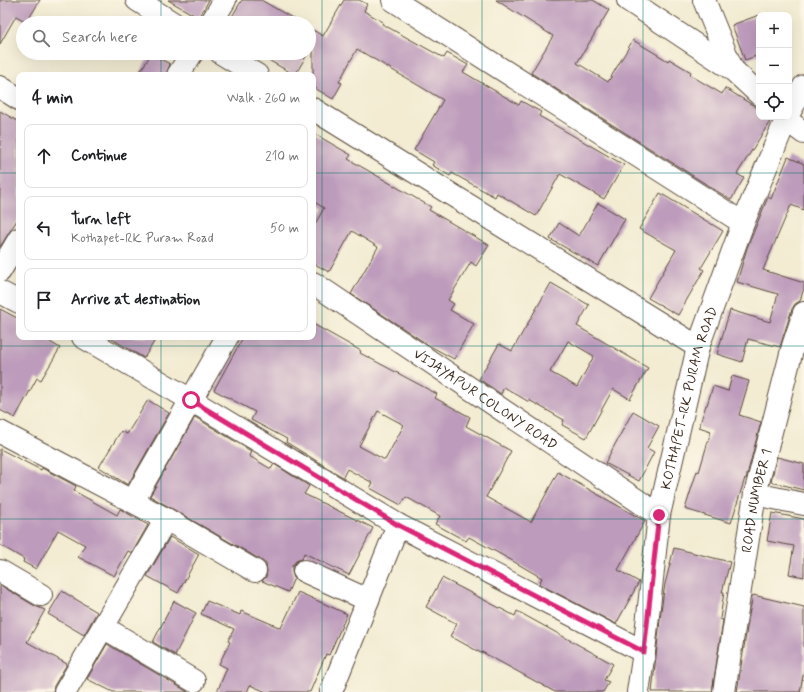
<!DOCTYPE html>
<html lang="en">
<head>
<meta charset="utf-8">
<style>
	:root { --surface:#fff; --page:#f6f6f6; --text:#202124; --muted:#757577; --line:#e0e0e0 }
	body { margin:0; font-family:Mynerve,sans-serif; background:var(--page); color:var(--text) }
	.controls { position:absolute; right:12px; top:12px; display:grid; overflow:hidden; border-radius:8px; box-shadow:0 4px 16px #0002 }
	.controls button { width:36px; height:36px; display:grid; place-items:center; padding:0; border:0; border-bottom:1px solid var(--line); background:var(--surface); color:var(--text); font:20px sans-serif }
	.stop { position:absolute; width:12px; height:12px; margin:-9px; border:3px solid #db2777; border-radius:50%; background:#fff }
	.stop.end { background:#db2777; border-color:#fff; box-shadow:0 1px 4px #0008 }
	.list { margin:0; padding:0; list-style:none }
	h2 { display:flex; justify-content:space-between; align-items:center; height:52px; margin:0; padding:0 16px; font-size:17px }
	h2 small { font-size:13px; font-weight:400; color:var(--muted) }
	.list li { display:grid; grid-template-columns:26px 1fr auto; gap:12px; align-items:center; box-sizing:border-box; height:64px; margin:0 8px 8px; padding:0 8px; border:1px solid var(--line); border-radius:8px }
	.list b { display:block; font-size:15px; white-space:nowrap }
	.list p { margin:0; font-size:13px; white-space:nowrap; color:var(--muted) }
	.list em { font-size:13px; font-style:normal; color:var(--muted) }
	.icon { flex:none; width:22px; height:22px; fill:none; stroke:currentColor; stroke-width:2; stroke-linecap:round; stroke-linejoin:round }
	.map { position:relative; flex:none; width:804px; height:692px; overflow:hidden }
	.search { position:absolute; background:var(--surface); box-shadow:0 4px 16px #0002; left:16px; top:16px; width:300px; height:44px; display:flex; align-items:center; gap:10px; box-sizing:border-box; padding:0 14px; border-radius:22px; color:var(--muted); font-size:15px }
	.panel { position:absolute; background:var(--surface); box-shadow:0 4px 16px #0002; left:16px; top:72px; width:300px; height:268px; border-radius:8px }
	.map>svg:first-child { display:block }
	.building { fill:#bd9bbc; fill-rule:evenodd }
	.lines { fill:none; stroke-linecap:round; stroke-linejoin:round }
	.minor-casing { stroke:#574739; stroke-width:24 }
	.minor { stroke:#fff; stroke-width:22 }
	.route { stroke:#db2777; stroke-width:5 }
	.grid { fill:none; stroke:#0f766e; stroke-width:1; stroke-opacity:0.55 }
	.labels { text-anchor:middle; stroke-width:3; stroke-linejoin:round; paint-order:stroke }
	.street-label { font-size:14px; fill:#3b2a1e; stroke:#fcf5e5 }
</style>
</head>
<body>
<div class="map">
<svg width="804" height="692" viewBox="0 0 804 692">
	<rect width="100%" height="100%" fill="#fcf5e5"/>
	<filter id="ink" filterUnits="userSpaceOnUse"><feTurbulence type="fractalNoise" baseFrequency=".025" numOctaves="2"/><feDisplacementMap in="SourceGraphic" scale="8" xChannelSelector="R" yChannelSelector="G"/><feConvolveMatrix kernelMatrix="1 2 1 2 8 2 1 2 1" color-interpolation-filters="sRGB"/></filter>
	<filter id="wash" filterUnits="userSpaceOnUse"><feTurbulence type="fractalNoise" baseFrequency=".012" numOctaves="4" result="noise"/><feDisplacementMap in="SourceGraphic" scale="16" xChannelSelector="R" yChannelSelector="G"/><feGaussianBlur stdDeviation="0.9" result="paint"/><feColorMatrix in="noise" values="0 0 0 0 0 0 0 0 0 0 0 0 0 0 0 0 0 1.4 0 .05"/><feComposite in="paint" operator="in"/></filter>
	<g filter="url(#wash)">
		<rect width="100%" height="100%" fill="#f3ecd3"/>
		<g id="blocks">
			<!-- building -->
			<path class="building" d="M0,0h40l-13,22 -11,-6 -16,28z
				M168,0h41l-10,18z
				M242,0h19l40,23h-73z
				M344,0h15l8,4 -3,7 19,11 -1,2 62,34 3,-5 21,12 -5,7 56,33 2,-4 20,11 -2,4 85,49 -20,34 -44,-25 -24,42 -39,-23 -2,4 -43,-24 -2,3 -18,-11 2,-3 -20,-12 29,-50 -86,-51 -18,33 3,1 -9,16 -20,-12v-57l10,6z
				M496,0h97l16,10 -32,53 31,19 25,-42 35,21 1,-2 22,13 -1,3 32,19 3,-6 34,21v8h12v3l-34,54 7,4 -13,22 -200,-127 22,-37z
				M759,15v40l-14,5 -13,-35z
				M256,53h52l-13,22z
				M151,54l19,10 -4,11h-28z
				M0,111l19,11v95l-19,30z
				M313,133l38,22 -3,4 83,48 -2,3 60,35 -13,21 -5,-4 -23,38 6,4 -4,6 24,14 -20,35 -24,-13 -79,-52 27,-47 -26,-16 -23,41 -16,-9v-35l11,-20 -11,-7z
				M788,157l16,7v46l-13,-5 -28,65 41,13v5l-4,13 -5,3 -3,5 -12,38 -32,-8 -6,23 -25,-8 13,-44 40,12 8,-28 -41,-12 10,-34 21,-51 3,2z
				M660,193l63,38 -22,37 3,2 -26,45 -30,-17 28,-48 -37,-21z
				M598,203l27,16 -27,47 -48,-27 9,-16 20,13z
				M551,283l38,22 -12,21 71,42 -18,31 -17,-10 -27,49 -24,-13 2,-5 -35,-20v2l-25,-15 -3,7 -22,-15 20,-35 13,7zM568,341l26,15 -17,31 -27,-15z
				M0,309l19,10v18h23l18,11 -19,32 -4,-2 -22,40 -15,-8z
				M313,324l48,27 -1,2 77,41 -2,4 35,19 -4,9 45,25 -25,46 45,25 27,-50 87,49 -27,49 21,12 -23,42 -77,-40 3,-6 -31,-18 -42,-23 -3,4 -31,-17 5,-8 -34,-19 -5,8 -31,-17 3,-5 -26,-14 -4,8 -7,-4 -50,-31 1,-3 -36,-19 4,-8 -41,-22 29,-53h70zM378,411l26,14 -19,35 -26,-14z
				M109,337h48l-13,21z
				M732,376l17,5 -10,34 22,7 -15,57 -1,-1 -14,45 -46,-14 12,-38 2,1 12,-41 -12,-4 7,-22h1l6,-19 15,5z
				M148,400l21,13 -41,72 -29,-18 22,-36 6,3z
				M633,411l26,15 -12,22 7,4 -15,29 -34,-18z
				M195,417l56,34 -2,5 22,13 3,-5 35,22 -5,8 69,34 -24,47 -45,-22 -2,6 -6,2 -4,5v6l2,6 -6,14 -26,-11 4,-4 1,-6 -1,-7 -5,-4 -111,-64z
				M0,449l41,21 1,-2 34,18 -2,5 43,24 3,-6 28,16 -16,28 -4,-2 -14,25 -36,-19 7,-12 -27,-15 -22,39 -13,-7 1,-3 -24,-14z
				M777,457l27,7v26l-33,-8z
				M772,513l32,6v58l-15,-3 5,-28 -27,-5z
				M170,537l29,17 -21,39 -31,-17z
				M674,548l56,14 -8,30h2l-4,27 3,1 -11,72h-60l9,-81 4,-27z
				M442,578l73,38 2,-5 96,53 -9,16 5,2 -6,10h-48l-73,-40 -1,1 -31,-17 7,-12 -31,-17z
				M0,585l35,21 10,4 -18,32 40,22 -13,22 -1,6h-53z
				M62,591l35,21 -13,23 -36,-21z
				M298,592l49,22 -18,41 -3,-1 -16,38h-44l-16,-7 -3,7h-30l10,-24 -8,-4 11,-22 -2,-1 6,-12 -33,-15 6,-13 33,14 1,-4 40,17z
				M753,595l51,12v63l-4,22h-63l12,-77z
				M174,601l22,12 -21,42 -22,-13z
				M107,644l81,48h-75l-26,-13z"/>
		</g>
	</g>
	<g filter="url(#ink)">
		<use href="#blocks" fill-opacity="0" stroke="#574739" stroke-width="1"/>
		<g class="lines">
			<!-- minor casing -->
			<g class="minor-casing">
				<g id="minor">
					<path d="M137,0l36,23"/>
					<path d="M393,0l350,223"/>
					<path d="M628,0l104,69 27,25"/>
					<path d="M704,0l28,69"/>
					<path d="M211,23l14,-23"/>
					<path d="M221,53l36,22"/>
					<path d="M178,75l14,-22"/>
					<path d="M0,87l19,12"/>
					<path d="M313,109l385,238"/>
					<path d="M789,113l15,-27"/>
					<path d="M783,117l21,16"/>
					<path d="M0,271l19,-32"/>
					<path id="s1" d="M313,283l346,232"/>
					<path d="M0,292l19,10"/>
					<path d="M83,337l108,63 207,125 246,127"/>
					<path d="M0,432l166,87 89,52"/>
					<path d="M755,494l49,10"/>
					<path d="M133,501l94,-164"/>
					<path d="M0,571l41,24"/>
					<path d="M304,571l64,29"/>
					<path d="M103,627l91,54"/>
					<path d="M65,692l101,-173"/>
					<path d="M331,692l67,-167"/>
					<path id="s2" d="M638,692l6,-40 15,-137 39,-168 45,-124 44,-106"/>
					<path id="s3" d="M724,692l31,-198 38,-148 11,-33"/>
				</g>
			</g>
			<!-- minor -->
			<use href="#minor" class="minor"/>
		</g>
	</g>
	<g class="lines" filter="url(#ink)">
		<!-- route -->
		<path class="route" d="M191,400l207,125 246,127 15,-137"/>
	</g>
	<!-- grid -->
	<path class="grid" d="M161,0v23M322,0v692M482,0v692M643,0v692M161,53v22M0,173h19M313,173h491M161,337v355M0,346h804M0,519h804"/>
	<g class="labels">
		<!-- street labels -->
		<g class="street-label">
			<text dy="5" stroke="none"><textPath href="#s2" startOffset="299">KOTHAPET-RK PURAM ROAD</textPath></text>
			<text dy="5" stroke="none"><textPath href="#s1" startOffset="208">VIJAYAPUR COLONY ROAD</textPath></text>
			<text dy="5" stroke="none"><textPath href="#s3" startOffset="194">ROAD NUMBER 1</textPath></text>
		</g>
	</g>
</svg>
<div class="controls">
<button>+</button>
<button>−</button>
<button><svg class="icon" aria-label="locate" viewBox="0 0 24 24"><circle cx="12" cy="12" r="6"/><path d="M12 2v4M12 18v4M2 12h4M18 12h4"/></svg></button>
</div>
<div class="stop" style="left:191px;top:400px"></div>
<div class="stop end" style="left:659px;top:515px"></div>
<div class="search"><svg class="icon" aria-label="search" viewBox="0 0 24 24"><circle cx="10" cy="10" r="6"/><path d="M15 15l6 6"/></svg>Search here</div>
<section class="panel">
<h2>4 min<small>Walk · 260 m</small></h2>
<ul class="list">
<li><svg class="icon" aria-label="ahead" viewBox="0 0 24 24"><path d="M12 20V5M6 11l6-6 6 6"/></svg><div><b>Continue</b></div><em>210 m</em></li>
<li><svg class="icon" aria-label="left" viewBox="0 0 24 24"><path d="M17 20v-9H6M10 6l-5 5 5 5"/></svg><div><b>Turn left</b><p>Kothapet-RK Puram Road</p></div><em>50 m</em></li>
<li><svg class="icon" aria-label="arrive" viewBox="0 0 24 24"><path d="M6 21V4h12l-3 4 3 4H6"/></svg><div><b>Arrive at destination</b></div></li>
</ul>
</section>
</div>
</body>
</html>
